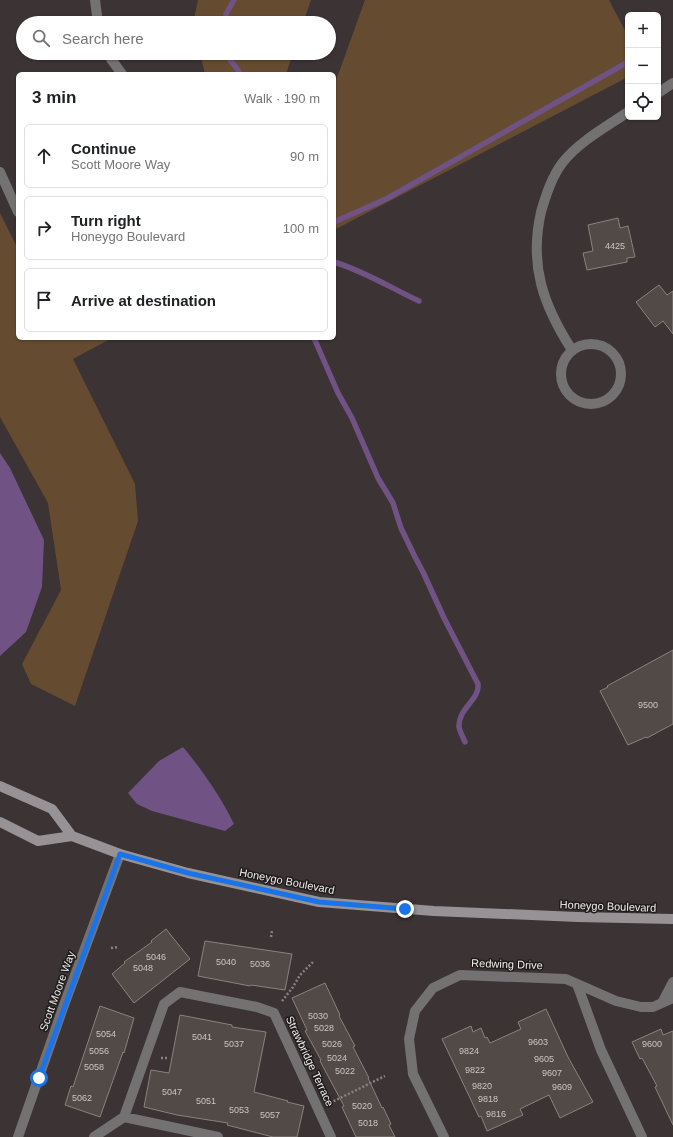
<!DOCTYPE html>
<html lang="en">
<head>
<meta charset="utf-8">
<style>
	:root { --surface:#fff; --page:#f6f6f6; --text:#202124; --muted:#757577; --line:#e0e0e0 }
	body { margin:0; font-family:Arial,sans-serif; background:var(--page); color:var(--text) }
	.controls { position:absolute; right:12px; top:12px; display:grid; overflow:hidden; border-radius:6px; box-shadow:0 1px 3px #0004 }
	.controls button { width:36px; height:36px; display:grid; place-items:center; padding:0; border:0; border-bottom:1px solid var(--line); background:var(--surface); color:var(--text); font:20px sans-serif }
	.stop { position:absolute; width:12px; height:12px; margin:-9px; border:3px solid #1a73e8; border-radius:50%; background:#fff }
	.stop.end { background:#1a73e8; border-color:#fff; box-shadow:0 1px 4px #0008 }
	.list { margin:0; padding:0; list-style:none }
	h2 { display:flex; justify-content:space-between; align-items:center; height:52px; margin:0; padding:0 16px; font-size:17px }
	h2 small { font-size:13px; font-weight:400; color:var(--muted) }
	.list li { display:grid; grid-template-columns:26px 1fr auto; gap:12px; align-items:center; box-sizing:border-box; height:64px; margin:0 8px 8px; padding:0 8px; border:1px solid var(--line); border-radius:6px }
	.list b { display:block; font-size:15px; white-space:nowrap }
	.list p { margin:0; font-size:13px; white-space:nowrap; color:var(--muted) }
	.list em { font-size:13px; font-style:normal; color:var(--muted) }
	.icon { flex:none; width:22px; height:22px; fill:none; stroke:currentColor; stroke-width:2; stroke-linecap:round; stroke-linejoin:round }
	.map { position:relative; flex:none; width:673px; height:1137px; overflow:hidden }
	.search { position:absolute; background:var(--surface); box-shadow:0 1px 3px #0004; left:16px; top:16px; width:320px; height:44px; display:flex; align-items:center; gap:10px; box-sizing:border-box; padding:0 14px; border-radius:22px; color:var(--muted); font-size:15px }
	.panel { position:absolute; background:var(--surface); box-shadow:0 1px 3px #0004; left:16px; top:72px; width:320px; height:268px; border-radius:6px }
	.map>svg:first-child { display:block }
	.green { fill:#654b30 }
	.water { fill:#705285 }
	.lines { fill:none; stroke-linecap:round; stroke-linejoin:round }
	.stream { stroke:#705285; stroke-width:5.5 }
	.building { fill:#524a47; stroke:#8b827f }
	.path { stroke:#898182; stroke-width:2.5; stroke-dasharray:2 2; stroke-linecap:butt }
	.lane { stroke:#747173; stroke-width:10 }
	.street { stroke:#747173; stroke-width:10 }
	.secondary { stroke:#979295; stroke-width:10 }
	.route { stroke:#1a73e8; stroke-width:5 }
	.labels { text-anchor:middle; stroke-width:3; stroke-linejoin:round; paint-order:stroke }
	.number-label { font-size:9px; fill:#cac4c4 }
	.street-label { font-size:11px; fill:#f2eced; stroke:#1f1c1c }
</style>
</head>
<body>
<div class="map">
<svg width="673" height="1137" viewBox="0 0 673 1137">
	<rect width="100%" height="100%" fill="#3b3334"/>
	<!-- green -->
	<path class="green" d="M198,0h113l-8,23h-110z
		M365,0h244l19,36v41l-294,153v-144z
		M200,53h93l-7,21h-81z
		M0,213l18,36v89h94l-39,21 62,125 3,37 -63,185 -44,-22 -9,-20 39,-74 -13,-87 -48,-86z"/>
	<!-- water -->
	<path class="water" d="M0,453l10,15 34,72 -2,47 -16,45 -26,24z
		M183,747c19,23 38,50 51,77l-9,7 -73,-20 -15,-7 -9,-11 31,-32z"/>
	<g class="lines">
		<!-- stream -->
		<path class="stream" d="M227,23l-1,-9 8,-14
			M227,53c1,8 10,13 13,21
			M334,222l52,-23 242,-137
			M334,262c30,9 57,26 85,39
			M314,338l24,55 14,25 26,60 15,25 8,25 14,29 8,15 21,46 34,66c2,16 -20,24 -19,43 1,5 4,10 6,15"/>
	</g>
	<!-- building -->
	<path class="building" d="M618,218l2,10 8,-2 7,31 -8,1v4l-40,8 -4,-17 10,-2 -5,-26z
		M659,285l8,10 6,-4v43l-10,-13 -8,6 -19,-25z
		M673,650v74l-26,14 -1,-1 -18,8 -28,-54 8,-4 -1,-1z
		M166,929l24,30 -56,44 -22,-29 13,-11 -1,-1 28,-20 -1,-1z
		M205,941l87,13 -7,36 -34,-5 -1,1 -52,-10z
		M325,983l15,32 -1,1 16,30 -2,1 16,31h-1l14,30 1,-1 8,17 -2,1 6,12h-39l-14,-30 2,-1 -24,-45 1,-1 -16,-29 2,-1 -15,-32z
		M100,1006l34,12 -10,35 -1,-1 -23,65 -35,-12 6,-19 2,1z
		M546,1009l22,48 25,45 -33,16 -11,-23 -29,14 3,6 -36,16 -6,-15 -2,1 -37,-78 29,-13 2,6 8,-4 4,10 2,-1 3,6 31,-14 -3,-7z
		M180,1015l52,10v2l34,5 -12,60 34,9 -1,1 17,4 -7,31h-24l-46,-12 1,-2 -51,-8 -33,-8 7,-37 18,3z
		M661,1029l2,6 10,-4v94l-18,-38 2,-1 -15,-28 -2,1 -8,-17z"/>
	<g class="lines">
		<!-- path -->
		<path class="path" d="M271,937l1,-7
			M111,948l8,-1
			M282,1001l11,-14 7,-12 14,-14
			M161,1058h6
			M330,1103l55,-27"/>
		<!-- lane -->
		<path class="lane" d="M95,0l3,23
			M109,53l2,6 11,15
			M0,172l18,40"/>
		<!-- street -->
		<path class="street" d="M658,93l15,-10
			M561 374a30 30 0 1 1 60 0a30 30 0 1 1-60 0Z
			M572,350c-29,-45 -43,-85 -31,-138 5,-17 11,-36 22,-50 17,-21 43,-35 65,-50
			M577,984l24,66 41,87
			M662,1003l11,-21
			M124,1117l94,20
			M18,1137l46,-132 56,-151
			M94,1137l30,-20 40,-113 16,-12 77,15 17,6 57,124
			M444,1137l-31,-63 -4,-35 6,-28 18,-23 27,-13 106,4 50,22 25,6h12l20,-9"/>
		<!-- secondary -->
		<path class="secondary" d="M0,786l52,23 20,27
			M0,822l38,19 34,-5 48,18 68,19 131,29 115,9 143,6 96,2"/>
	</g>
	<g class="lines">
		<!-- route -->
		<path class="route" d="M39,1078l81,-224 68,19 131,29 86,7"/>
	</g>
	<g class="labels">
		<!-- number labels -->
		<g class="number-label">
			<text x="615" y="249">4425</text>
			<text x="648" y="708">9500</text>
			<text x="156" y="960">5046</text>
			<text x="226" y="965">5040</text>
			<text x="260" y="967">5036</text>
			<text x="143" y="971">5048</text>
			<text x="318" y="1019">5030</text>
			<text x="324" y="1031">5028</text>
			<text x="106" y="1037">5054</text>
			<text x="202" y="1040">5041</text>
			<text x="538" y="1045">9603</text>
			<text x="234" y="1047">5037</text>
			<text x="332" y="1047">5026</text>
			<text x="652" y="1047">9600</text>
			<text x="99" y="1054">5056</text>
			<text x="469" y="1054">9824</text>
			<text x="337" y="1061">5024</text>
			<text x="544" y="1062">9605</text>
			<text x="94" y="1070">5058</text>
			<text x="475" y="1073">9822</text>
			<text x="345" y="1074">5022</text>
			<text x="552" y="1076">9607</text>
			<text x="482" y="1089">9820</text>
			<text x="562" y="1090">9609</text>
			<text x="172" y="1095">5047</text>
			<text x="82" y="1101">5062</text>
			<text x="488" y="1102">9818</text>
			<text x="206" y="1104">5051</text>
			<text x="362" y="1109">5020</text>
			<text x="239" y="1113">5053</text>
			<text x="496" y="1117">9816</text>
			<text x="270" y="1118">5057</text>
			<text x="368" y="1126">5018</text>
		</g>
		<!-- street labels -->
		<g class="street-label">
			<text transform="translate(287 881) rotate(11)" y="4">Honeygo Boulevard</text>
			<text transform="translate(608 906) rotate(2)" y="4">Honeygo Boulevard</text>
			<text transform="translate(507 964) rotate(2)" y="4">Redwing Drive</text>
			<text transform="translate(57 991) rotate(-70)" y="4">Scott Moore Way</text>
			<text transform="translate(310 1061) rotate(65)" y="4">Strawbridge Terrace</text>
		</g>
	</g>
</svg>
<div class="controls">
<button>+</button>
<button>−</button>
<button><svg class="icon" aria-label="locate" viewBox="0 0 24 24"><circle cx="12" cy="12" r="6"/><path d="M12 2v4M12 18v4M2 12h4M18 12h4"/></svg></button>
</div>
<div class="stop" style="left:39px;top:1078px"></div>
<div class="stop end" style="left:405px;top:909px"></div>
<div class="search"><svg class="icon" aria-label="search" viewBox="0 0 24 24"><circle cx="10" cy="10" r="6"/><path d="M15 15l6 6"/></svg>Search here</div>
<section class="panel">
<h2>3 min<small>Walk · 190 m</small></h2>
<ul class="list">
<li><svg class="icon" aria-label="ahead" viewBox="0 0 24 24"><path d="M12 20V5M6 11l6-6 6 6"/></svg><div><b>Continue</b><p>Scott Moore Way</p></div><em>90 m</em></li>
<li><svg class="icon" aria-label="right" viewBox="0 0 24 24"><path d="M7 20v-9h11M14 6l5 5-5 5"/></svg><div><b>Turn right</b><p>Honeygo Boulevard</p></div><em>100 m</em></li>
<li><svg class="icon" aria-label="arrive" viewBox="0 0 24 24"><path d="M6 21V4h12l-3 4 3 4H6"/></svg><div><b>Arrive at destination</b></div></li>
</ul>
</section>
</div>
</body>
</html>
